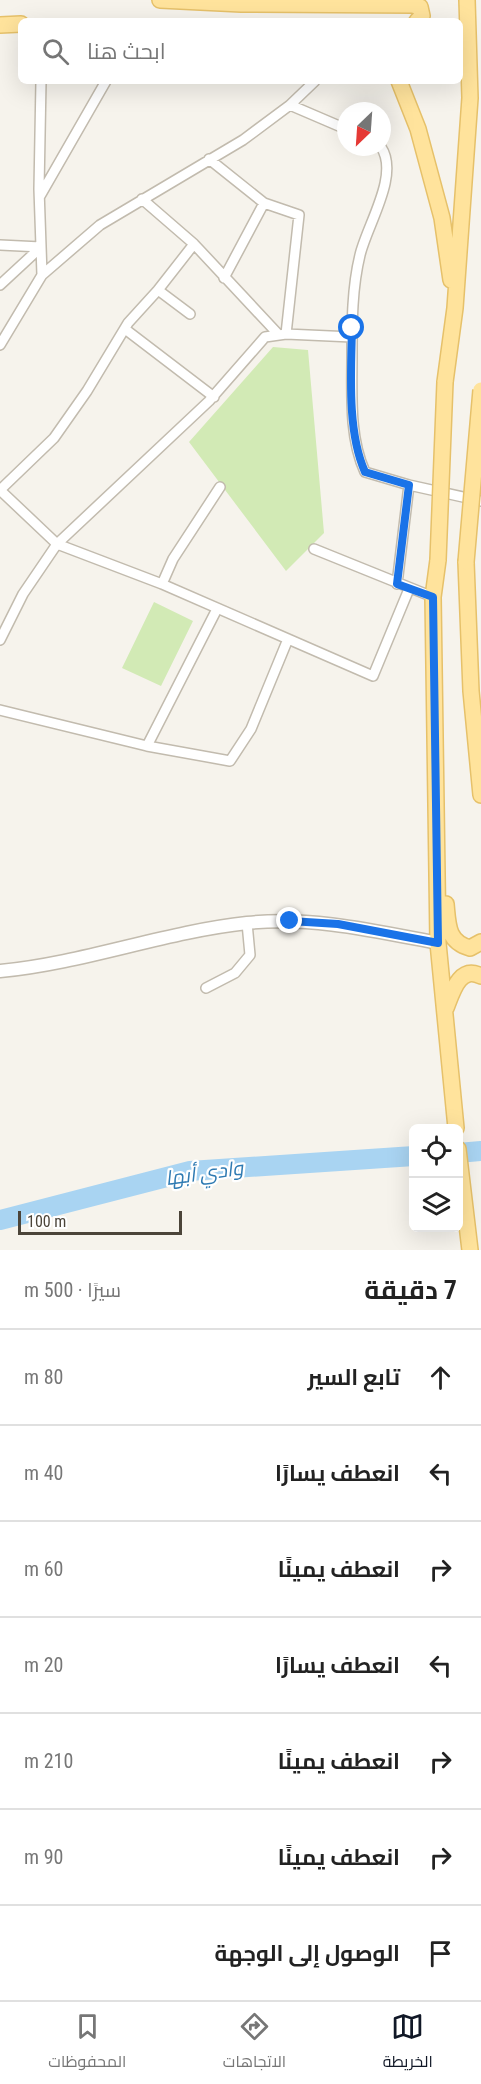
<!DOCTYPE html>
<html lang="ar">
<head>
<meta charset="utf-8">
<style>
	:root { --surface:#fff; --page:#f2f2f2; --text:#222; --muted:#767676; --line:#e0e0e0; --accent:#111827 }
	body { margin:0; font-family:"Roboto Condensed",Cairo,sans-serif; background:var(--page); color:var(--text); direction:rtl }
	.controls { position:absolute; right:18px; bottom:18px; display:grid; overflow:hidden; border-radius:9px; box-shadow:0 6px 24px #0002 }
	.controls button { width:54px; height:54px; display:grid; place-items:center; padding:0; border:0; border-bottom:2px solid var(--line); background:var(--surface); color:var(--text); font:30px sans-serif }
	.compass { position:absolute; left:337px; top:102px; width:54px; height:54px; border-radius:50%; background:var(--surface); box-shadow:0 6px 24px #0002; rotate:205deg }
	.scale { position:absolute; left:18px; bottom:15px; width:164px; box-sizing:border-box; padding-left:6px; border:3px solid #4b4439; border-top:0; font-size:16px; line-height:21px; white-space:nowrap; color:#4b4439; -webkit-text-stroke:4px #fff; paint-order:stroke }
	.stop { position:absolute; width:18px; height:18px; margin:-14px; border:4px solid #1a73e8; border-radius:50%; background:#fff }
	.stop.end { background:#1a73e8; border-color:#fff; box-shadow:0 2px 6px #0008 }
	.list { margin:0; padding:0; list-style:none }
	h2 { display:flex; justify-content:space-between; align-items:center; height:78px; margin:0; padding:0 24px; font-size:26px }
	h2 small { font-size:20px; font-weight:400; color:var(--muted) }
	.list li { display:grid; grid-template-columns:39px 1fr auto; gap:18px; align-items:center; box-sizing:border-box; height:96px; padding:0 24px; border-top:2px solid var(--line) }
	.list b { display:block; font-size:22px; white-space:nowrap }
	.list em { font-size:20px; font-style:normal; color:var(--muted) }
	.icon { flex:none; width:33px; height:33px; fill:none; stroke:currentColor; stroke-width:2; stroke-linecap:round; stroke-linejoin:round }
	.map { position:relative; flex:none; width:481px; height:1250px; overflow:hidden; direction:ltr }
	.search { position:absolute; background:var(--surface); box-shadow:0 6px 24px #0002; left:18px; right:18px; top:18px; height:66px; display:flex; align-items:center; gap:15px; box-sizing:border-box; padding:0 21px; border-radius:9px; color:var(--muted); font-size:22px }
	.sheet { height:750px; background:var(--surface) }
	nav { display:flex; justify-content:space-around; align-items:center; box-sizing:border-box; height:84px; border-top:2px solid var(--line); background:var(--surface); font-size:16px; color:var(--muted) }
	nav a { display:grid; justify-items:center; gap:3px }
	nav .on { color:var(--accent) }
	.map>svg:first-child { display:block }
	.green { fill:#d2eab5 }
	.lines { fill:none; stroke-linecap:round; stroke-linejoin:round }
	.river { stroke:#a9d4f2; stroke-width:20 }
	.minor-casing { stroke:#c2bbae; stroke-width:12 }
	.tertiary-casing { stroke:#c2bbae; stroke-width:15 }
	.primary-casing { stroke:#e6c16a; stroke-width:18 }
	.minor { stroke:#fff; stroke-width:9 }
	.tertiary { stroke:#fff; stroke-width:12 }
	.primary { stroke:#ffe39c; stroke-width:15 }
	.primary-bridge-casing { stroke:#e6c16a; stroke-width:18; stroke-linecap:butt }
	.primary-bridge { stroke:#ffe39c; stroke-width:15 }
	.route { stroke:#1a73e8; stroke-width:8 }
	.labels { text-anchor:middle; stroke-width:4.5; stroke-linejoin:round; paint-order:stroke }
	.water-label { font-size:20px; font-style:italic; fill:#2e7ab2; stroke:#fff }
</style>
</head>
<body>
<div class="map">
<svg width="481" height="1250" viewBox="0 0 481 1250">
	<rect width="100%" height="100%" fill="#f6f3ec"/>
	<!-- green -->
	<path class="green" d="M273,347l35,3 16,183 -38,38 -97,-129z
		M154,602l39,19 -32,65 -39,-18z"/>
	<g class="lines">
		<!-- river -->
		<path class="river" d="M458,1153l23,-2
			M0,1220l190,-49 224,-15"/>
		<!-- minor casing -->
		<g class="minor-casing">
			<path id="minor" d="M41,81l-2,108 3,86
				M290,105l56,24
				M381,147c19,28 -14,78 -21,108 -8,33 -8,67 -8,100 0,39 -3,82 13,117l44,13 -12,99
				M209,159l55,44 35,12 -13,119
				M40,196l66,-115
				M142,199l52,45 85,91
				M0,245l41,2
				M224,278l40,-75
				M0,285l41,-38
				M158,290l32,24
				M125,329l89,68
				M0,345l42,-70 58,-50 143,-85 47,-35 25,-24
				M409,485l72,16
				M0,490l57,54 105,40 211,92 36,-87
				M0,490l54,-52 33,-47 41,-68 30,-33 36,-46
				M314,549l119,48
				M162,584l11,-25 47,-72
				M0,640l23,-46 34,-50 152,-143 56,-64 21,-3 66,3
				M0,710l147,36 83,15 21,-32 37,-90
				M147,746l70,-137
				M206,988l29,-15 15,-18 -3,-32"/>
		</g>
		<!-- tertiary casing -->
		<g class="tertiary-casing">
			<path id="tertiary" d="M0,971c84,-8 164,-39 247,-48 65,-7 128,8 191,20"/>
		</g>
		<!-- primary casing -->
		<g class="primary-casing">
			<path id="primary" d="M160,0l81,4 172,1 7,2 2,9 -5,5
				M0,25l21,-1
				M399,81l19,48 24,89 9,62
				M445,382l10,-74 15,-210 -3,-98
				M438,560l-5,37 5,346 18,185
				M466,562l5,129 10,104
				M446,904c2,20 1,38 24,44l11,-6
				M446,1008c6,-15 13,-43 35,-32
				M458,1149l12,101"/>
		</g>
		<!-- minor -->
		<use href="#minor" class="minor"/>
		<!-- tertiary -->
		<use href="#tertiary" class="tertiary"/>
		<!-- primary -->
		<use href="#primary" class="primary"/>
		<!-- primary-bridge casing -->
		<g class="primary-bridge-casing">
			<path id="primary-bridge" d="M438,560l7,-178
				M466,562l15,-172"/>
		</g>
		<!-- primary-bridge -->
		<use href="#primary-bridge" class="primary-bridge"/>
	</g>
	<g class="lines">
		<!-- route -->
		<path class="route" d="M290,921l48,3 100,19 -5,-346 -36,-13 12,-99 -44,-13c-18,-40 -14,-100 -13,-144"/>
	</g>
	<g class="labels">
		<!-- water labels -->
		<g class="water-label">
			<text transform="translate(204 1173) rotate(-8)" y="7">وادي أبها</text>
		</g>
	</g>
</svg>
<div class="controls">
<button><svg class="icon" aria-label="locate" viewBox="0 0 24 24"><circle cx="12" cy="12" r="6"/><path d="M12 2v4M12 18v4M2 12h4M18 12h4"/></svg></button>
<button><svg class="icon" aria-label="layers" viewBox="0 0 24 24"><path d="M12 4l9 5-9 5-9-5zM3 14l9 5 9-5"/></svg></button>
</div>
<svg class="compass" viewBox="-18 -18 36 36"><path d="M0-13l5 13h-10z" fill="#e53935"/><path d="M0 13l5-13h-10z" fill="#767676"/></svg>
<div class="scale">100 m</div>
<div class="stop" style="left:352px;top:328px"></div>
<div class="stop end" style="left:290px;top:921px"></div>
<div class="search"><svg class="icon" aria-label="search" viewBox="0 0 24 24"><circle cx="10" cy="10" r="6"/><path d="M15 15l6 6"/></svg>ابحث هنا</div>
</div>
<section class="sheet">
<h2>7 دقيقة<small>سيرًا · 500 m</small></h2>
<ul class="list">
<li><svg class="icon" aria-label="ahead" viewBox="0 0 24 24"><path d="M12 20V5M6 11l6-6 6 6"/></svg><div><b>تابع السير</b></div><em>80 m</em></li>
<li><svg class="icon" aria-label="left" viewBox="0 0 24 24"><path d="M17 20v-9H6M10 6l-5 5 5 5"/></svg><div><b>انعطف يسارًا</b></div><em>40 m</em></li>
<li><svg class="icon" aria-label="right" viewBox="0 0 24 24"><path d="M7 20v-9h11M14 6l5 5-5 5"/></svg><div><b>انعطف يمينًا</b></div><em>60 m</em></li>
<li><svg class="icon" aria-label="left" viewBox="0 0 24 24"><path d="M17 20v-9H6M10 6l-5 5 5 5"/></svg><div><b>انعطف يسارًا</b></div><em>20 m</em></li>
<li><svg class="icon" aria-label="right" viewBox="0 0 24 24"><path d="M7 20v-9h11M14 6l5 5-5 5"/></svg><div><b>انعطف يمينًا</b></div><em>210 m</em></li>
<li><svg class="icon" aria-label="right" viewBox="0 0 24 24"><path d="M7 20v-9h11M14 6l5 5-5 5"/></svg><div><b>انعطف يمينًا</b></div><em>90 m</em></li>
<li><svg class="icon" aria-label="arrive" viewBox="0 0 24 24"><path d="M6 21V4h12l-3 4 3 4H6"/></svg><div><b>الوصول إلى الوجهة</b></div></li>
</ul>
</section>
<nav>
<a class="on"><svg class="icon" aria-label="map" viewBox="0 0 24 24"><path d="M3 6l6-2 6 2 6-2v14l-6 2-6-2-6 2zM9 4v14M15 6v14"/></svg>الخريطة</a>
<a><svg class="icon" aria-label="directions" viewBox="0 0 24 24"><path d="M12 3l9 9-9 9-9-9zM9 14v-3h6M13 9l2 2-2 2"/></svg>الاتجاهات</a>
<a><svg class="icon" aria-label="saved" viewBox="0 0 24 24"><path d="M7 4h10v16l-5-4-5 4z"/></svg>المحفوظات</a>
</nav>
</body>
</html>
